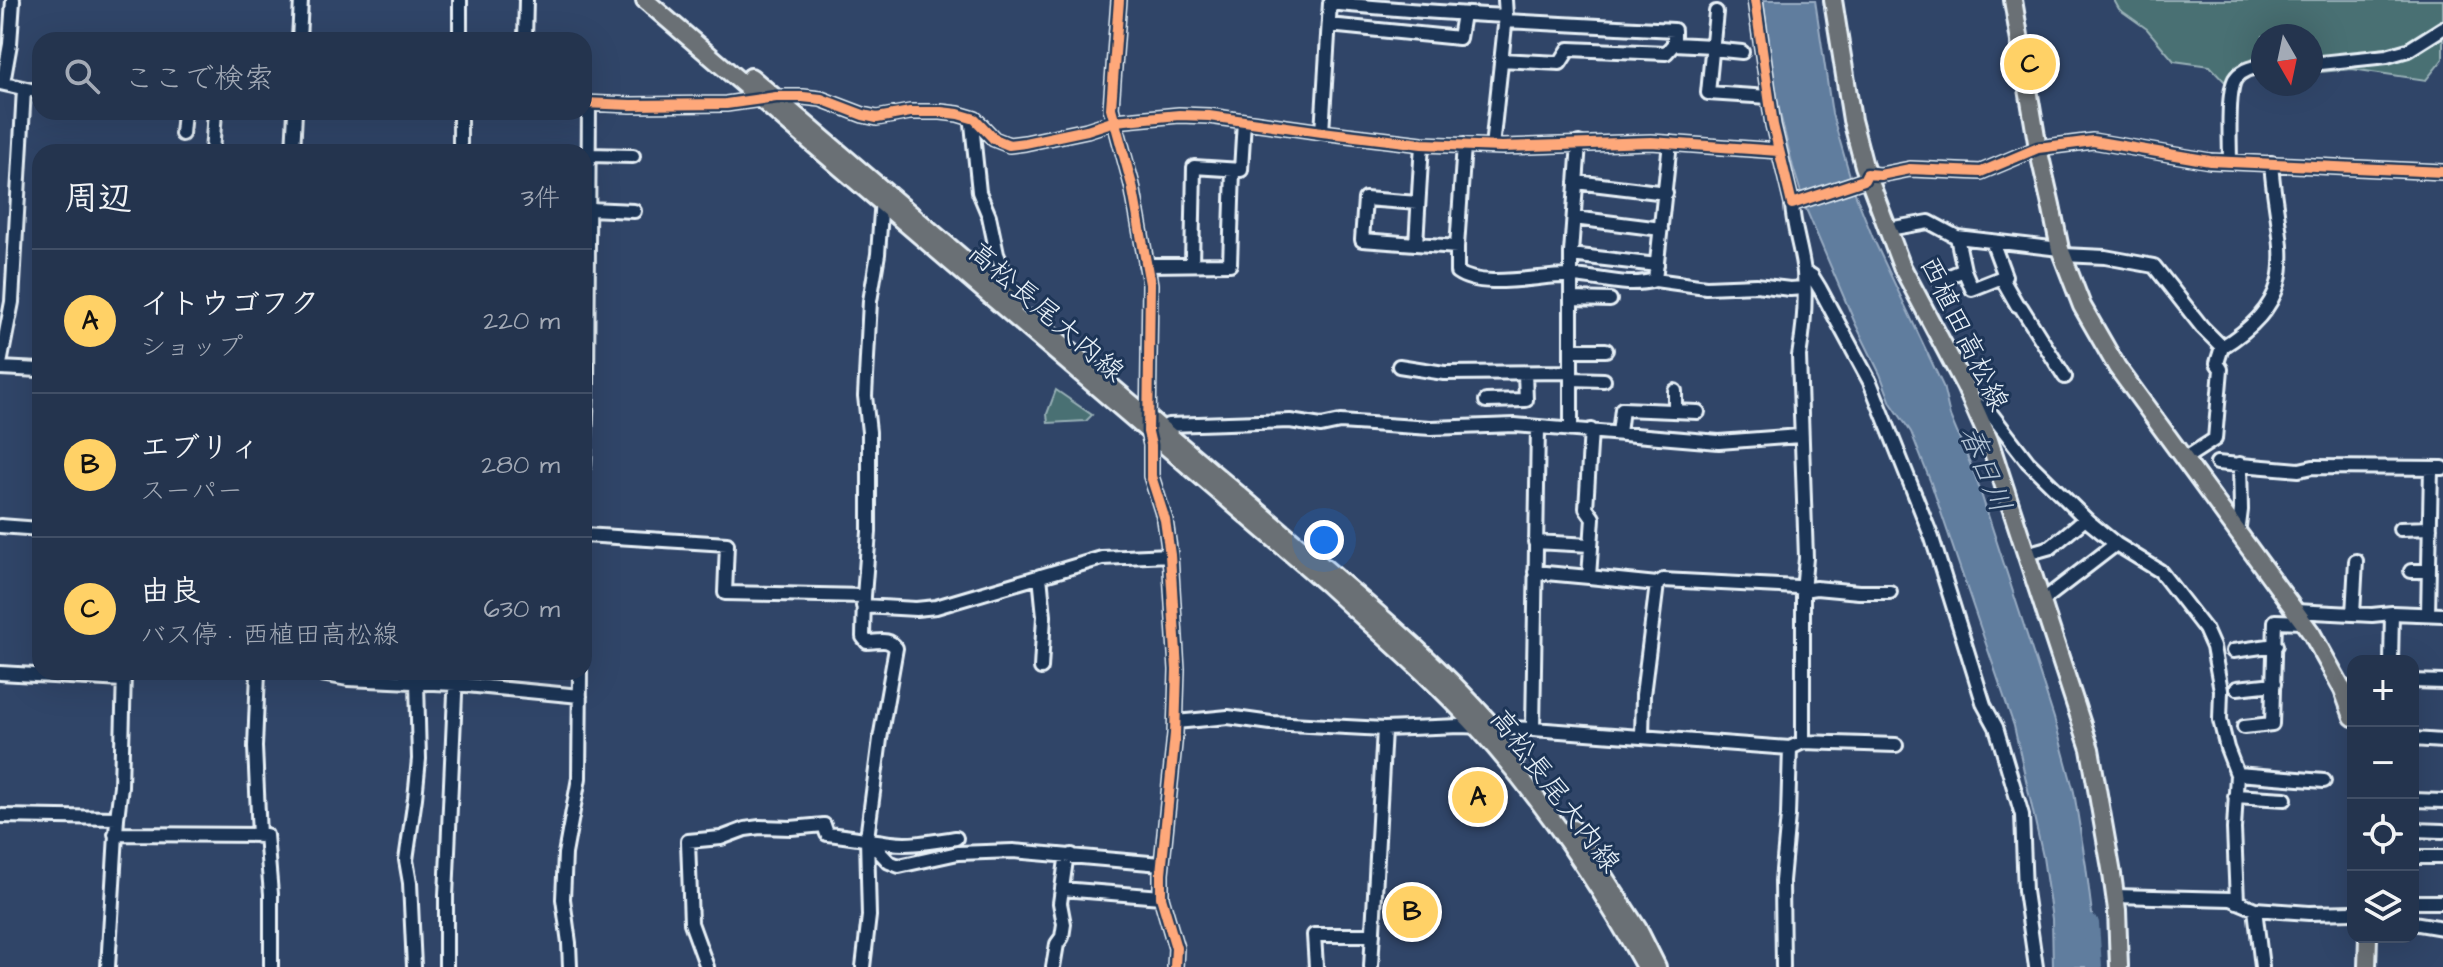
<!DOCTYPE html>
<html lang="ja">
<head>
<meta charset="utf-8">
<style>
	:root { --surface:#24344e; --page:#303f58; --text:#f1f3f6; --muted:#a3aab6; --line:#414f66; --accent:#ffd166 }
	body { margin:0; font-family:"Architects Daughter","Klee One",sans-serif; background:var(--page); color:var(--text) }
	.controls { position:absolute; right:24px; bottom:24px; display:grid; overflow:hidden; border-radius:16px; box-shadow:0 8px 32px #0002 }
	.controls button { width:72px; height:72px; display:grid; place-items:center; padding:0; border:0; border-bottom:2px solid var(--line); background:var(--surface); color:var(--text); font:40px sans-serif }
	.compass { position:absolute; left:2251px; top:24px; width:72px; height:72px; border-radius:50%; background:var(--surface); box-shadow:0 8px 32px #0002; rotate:171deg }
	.you { position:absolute; left:1324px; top:540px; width:28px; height:28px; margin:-20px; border:6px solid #fff; border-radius:50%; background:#1a73e8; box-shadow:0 0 0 12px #1a73e833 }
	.badge { display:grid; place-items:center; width:52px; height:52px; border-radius:50%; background:var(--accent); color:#111; font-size:26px; font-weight:700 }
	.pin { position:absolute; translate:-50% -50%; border:4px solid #fff; box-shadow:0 2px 8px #0006 }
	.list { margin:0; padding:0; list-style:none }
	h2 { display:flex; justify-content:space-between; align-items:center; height:104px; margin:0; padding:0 32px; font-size:34px }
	h2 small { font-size:26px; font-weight:400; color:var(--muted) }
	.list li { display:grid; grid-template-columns:52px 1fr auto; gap:24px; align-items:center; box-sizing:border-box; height:144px; padding:0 32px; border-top:2px solid var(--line) }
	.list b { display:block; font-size:30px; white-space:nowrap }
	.list p { margin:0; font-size:26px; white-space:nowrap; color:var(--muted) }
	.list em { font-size:26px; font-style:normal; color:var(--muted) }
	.icon { flex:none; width:44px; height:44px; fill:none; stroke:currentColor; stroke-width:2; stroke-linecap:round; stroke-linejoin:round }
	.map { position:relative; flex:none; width:2443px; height:967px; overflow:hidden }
	.search { position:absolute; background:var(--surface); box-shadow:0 8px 32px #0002; left:32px; top:32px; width:560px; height:88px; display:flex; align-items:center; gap:20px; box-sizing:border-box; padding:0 28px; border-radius:24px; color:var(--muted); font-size:30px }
	.panel { position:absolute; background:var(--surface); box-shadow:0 8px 32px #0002; left:32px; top:144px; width:560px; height:536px; border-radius:24px }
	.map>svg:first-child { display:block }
	.green { fill:#486f73; stroke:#98b0b6; stroke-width:2 }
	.water { fill:#617d9e; stroke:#97abc2; stroke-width:2 }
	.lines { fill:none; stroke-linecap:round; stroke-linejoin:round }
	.river { stroke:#617d9e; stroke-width:16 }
	.minor-casing { stroke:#e8f1f8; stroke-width:18 }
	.major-casing { stroke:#e8f1f8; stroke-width:22 }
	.minor { stroke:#1d3557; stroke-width:12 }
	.major { stroke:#6a7074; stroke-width:16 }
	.cycleway-casing { stroke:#1d3557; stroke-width:15 }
	.cycleway { stroke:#fea87a; stroke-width:10 }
	.labels { text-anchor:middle; stroke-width:6; stroke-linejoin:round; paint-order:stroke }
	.street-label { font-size:28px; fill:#e8f1f8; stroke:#1d3557 }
	.water-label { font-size:30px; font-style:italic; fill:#b2c3d4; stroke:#1d3557 }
</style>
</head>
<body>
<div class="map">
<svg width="2443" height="967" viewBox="0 0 2443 967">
	<rect width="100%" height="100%" fill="#304568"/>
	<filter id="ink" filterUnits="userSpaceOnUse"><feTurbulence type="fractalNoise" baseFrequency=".0125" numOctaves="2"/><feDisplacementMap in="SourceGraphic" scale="16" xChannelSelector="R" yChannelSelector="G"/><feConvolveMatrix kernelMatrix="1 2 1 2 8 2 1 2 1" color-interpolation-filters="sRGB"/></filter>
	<g filter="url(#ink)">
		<!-- green -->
		<path class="green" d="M2114,0h329v59l-17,21 -74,-11 -41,4v-37h-48v28l-4,-1 -26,6 -6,15 -17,-18 -36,-5 -27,-32 -28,-20z
			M1056,390l36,25 -6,6 -38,2 -1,-9z"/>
		<!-- water -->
		<path class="water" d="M1763,0h52l17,114 23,79 18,45 70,148 7,30 25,59 79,243 20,74 12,74 7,56v45h-40l-1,-48 -9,-62 -29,-131 -83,-243 -20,-51 -20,-29 -11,-29 -25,-51 -49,-114 -13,-42 -18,-74z"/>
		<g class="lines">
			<!-- river -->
			<path class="river" d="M2091,923l3,44"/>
			<!-- minor casing -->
			<g class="minor-casing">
				<path id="minor" d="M460,0v40
					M1119,0l-8,108 21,77 18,99 -2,148 3,13v31l14,44 5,35 7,115 -2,64 -14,139v24l15,51 -1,19
					M1755,0l18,125 19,79 72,-24 3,-6 13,1 30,-6 71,3 57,-24 55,-7 117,20 233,11
					M1716,12l-8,81 61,4
					M1505,21l169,9v14
					M1329,25l130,13 4,-24
					M299,40l2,-40
					M525,40l1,-40
					M1712,49l30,3
					M1501,60l59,3 9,-14 97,4 8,-9 38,2
					M2311,64l76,-8 21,-6 35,-22
					M0,83l40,9
					M3,83l7,-39 3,-44
					M584,103l47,2 95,-1 50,-7h27l18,2 42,16 14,3 33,-6h31l17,2 17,5 19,20 15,6 16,-2 62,-13 28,-9 64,-6 30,1 113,16 100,12 80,3 149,-5 128,9
					M975,119l-3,5 7,68 10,24 8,38 15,37 -4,6
					M1322,132l8,-129c58,6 117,10 176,13
					M182,134l2,-22
					M1422,144l-6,100 41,3 7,-102
					M1492,147l14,-131 -1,-16
					M212,152l3,-40
					M293,152l2,-40
					M460,152v-40
					M589,155l44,1
					M2230,162c0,-17 -3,-69 5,-83 6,-9 18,-12 28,-13
					M1576,182l90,11
					M589,209l45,2
					M1574,218l87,11
					M1888,229l41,-7 28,15 7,33 -24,10
					M1957,237l103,12
					M1416,244l-54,-4 3,-41 53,4
					M1457,247v25c27,19 85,2 117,4 28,2 54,12 81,4l15,-137
					M1571,255l86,10
					M2063,255l42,2 49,9 48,61 20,20
					M968,262l6,-3 23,-5
					M1192,264l2,-97 47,3 3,-49
					M1146,265l84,-1 3,-94
					M1964,270l8,19 33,-13 -13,-35
					M1804,271l8,5 8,13 50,93 62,156 52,167 12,22 26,88 3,76 11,76
					M2001,277l16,28 4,2 44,70
					M1655,280l51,7 50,-2 34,4 14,-1
					M1571,299l39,1
					M1571,350h35
					M0,364l12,-62 12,-213
					M1399,366l45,7 127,-1
					M0,368l40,2
					M1571,379l33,1
					M1486,401l40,-1 -1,-27
					M1972,401l17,10 39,51 61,60 27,22 44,27 45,58 8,18 8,43 -1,30 7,28 10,26 87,7
					M1675,411v-20
					M1571,428v-175l8,-110
					M1163,430l5,-5 122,-4 31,5 19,-4 91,6 84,-3 204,17 81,-6
					M1619,433l3,-24 76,3
					M2184,459l31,-20 6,-70 -4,-6 5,-16c86,-53 55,-101 49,-184
					M2217,463l82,7 14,-3 130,1
					M584,466l3,-77 2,-286
					M0,526l40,3
					M2400,529l30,-1
					M2238,534l3,-24 -1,-46
					M584,535l143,9 -2,49 139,3
					M1535,542l56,3
					M2026,554l25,-7 34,-28
					M2411,571h17
					M1535,572l54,5 4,-59 -7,-10 5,-78
					M1040,576l4,40 -3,52
					M1589,577l68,7 -14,111 -1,42
					M1657,584l6,-4 134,7 6,3 13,-2 43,4h31
					M2042,601l74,-57
					M863,606l53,3 20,-2 166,-49 68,-3
					M2295,611l77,4 20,-2 51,2
					M2353,614l3,-53
					M2428,614l3,-146
					M2233,651l43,-6
					M2391,661l1,-48
					M258,672l-3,75 4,89
					M310,672l38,7 108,5 124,12
					M0,673l123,7
					M2413,681l30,1
					M2237,688l37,-4
					M1176,722l52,-5 43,6 113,6 76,-3 73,3 257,19 -2,68 -6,65 1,86
					M2244,727l28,-3 3,-103 28,1
					M1533,729l5,-302
					M2413,739l30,2
					M1803,742l93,3
					M1790,748l13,-6v-151l3,-33 -7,-202c5,-28 7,-55 5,-83 -2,-23 -11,-45 -12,-69
					M2235,796l50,3
					M2413,800l30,1
					M0,816l117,2 -9,149
					M117,818l4,-32 3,-114
					M2413,830l30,1
					M115,834l151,1 5,59v73
					M873,845l16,17 10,4 59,-13 55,-2 148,13
					M2413,857h30
					M1062,889l99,8
					M2115,896l116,3 24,10 54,4 44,-1
					M2237,902l-3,-73 3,-55
					M2413,902h30
					M2255,909l7,58
					M2413,923l30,5
					M414,967l-4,-84 -4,-23 9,-62 4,-39 -2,-77
					M446,967v-71l10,-224
					M570,967l-1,-24 -6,-44 2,-45 14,-76 1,-106
					M707,967l-16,-44 -3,-82 33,-3 24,-9 15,-2 31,1 33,-3 3,9c21,2 42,6 64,9 21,3 44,-2 65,-5
					M863,967l6,-51 -2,-78 13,-99 16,-91c-8,-11 -17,-6 -29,-6l-4,-5 1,-41 5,-64v-100l-4,-36 5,-95 8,-47 4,-56
					M1053,967l4,-23 5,-7 2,-13 -4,-21 6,-43 6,-5
					M1316,967l-2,-32h59
					M1371,967l13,-238"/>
			</g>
			<!-- major casing -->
			<g class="major-casing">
				<path id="major" d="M645,0l683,585c51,47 104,92 150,143 66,72 120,154 167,239
					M1833,0l19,120 12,46 38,101 63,119 24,54 101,309 22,125 5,36 2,57
					M2013,0l25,148 13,57 9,44 22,57 35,61 195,267 31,56 10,27
					M751,77l265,227
					M1033,319c91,79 183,156 274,234 74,63 151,127 210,203
					M1573,829l65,100 19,38
					M2367,967l1,-30"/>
			</g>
			<!-- minor -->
			<use href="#minor" class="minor"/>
			<!-- major -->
			<use href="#major" class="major"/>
			<!-- cycleway casing -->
			<g class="cycleway-casing">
				<path id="cycleway" d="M1119,0l-8,108 21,77 18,99 -2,148 3,13v31l14,44 5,35 7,115 -2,64 -14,139v24l15,51 -1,19
					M1755,0l18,125 19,79 72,-24 3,-6 13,1 30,-6 71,3 57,-24 55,-7 117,20 233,11
					M584,103l47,2 95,-1 50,-7h27l18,2 42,16 14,3 33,-6h31l17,2 17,5 19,20 15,6 16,-2 62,-13 28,-9 64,-6 30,1 113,16 100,12 80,3 149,-5 128,9"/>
			</g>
			<!-- cycleway -->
			<use href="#cycleway" class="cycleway"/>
		</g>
	</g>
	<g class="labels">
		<!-- street labels -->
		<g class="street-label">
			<text transform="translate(1047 311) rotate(41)" y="10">高松長尾大内線</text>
			<text transform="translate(1965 333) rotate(64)" y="10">西植田高松線</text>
			<text transform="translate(1556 790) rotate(53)" y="10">高松長尾大内線</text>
		</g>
		<!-- water labels -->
		<g class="water-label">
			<text transform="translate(1986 469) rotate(68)" y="10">春日川</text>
		</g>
	</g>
</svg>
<div class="controls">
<button>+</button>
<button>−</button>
<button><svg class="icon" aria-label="locate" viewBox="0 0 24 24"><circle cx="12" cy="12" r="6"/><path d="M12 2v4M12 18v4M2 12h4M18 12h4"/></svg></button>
<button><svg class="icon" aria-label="layers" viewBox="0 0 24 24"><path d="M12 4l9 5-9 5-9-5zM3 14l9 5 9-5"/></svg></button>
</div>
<svg class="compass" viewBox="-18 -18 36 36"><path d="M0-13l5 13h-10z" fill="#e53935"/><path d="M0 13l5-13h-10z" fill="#a3aab6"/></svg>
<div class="you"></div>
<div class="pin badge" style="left:1478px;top:797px">A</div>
<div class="pin badge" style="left:1412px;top:912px">B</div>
<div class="pin badge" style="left:2030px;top:64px">C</div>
<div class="search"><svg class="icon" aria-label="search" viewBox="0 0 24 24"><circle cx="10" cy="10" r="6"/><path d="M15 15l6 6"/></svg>ここで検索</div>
<section class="panel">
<h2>周辺<small>3件</small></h2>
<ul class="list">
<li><span class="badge">A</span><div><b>イトウゴフク</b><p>ショップ</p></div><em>220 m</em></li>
<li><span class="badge">B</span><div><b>エブリィ</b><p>スーパー</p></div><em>280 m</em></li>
<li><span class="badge">C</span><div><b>由良</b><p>バス停 · 西植田高松線</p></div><em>630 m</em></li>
</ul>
</section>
</div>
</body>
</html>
